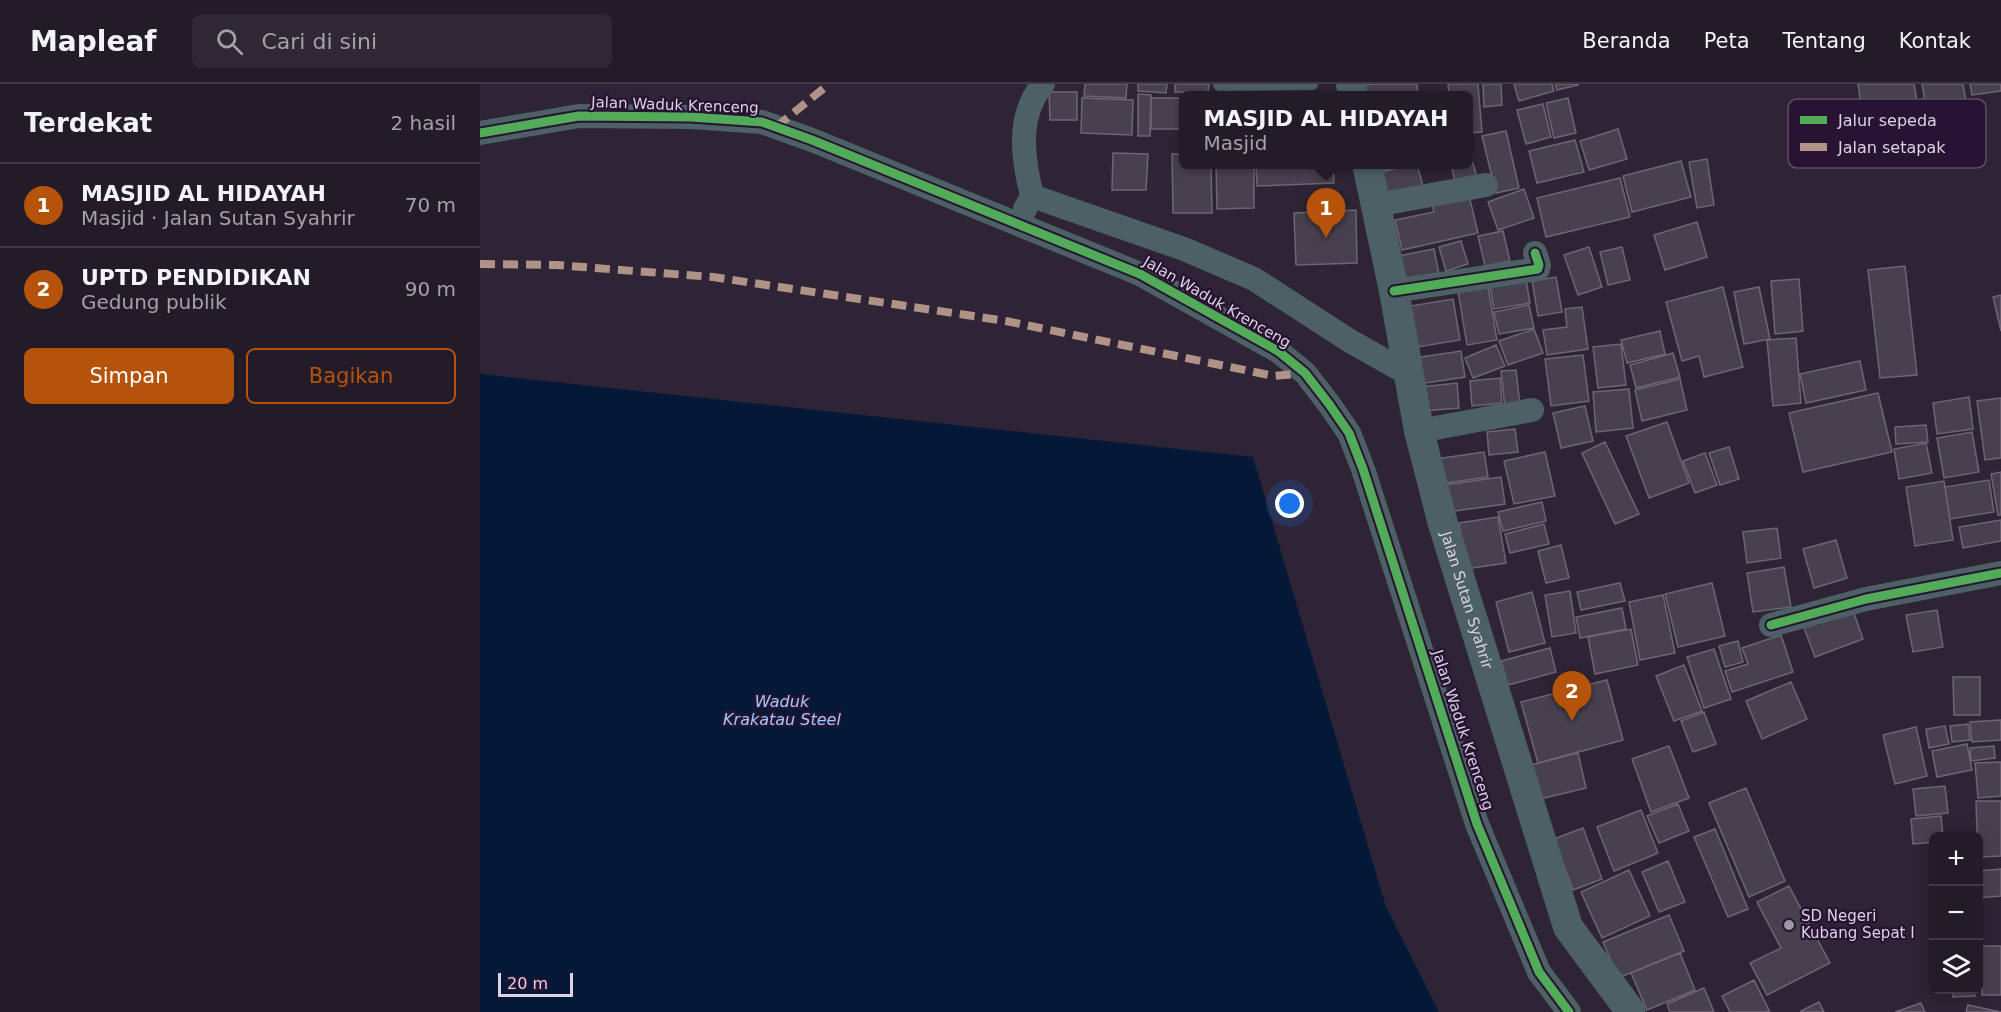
<!DOCTYPE html>
<html lang="id">
<head>
<meta charset="utf-8">
<style>
	:root { --surface:#231b28; --page:#2f2834; --text:#f1f3f6; --muted:#a3a1a8; --line:#403945; --accent:#b45309 }
	body { margin:0; font-family:"DejaVu Sans",sans-serif; background:var(--page); color:var(--text) }
	.controls { position:absolute; right:18px; bottom:18px; display:grid; overflow:hidden; border-radius:9px; box-shadow:0 3px 15px #0003 }
	.controls button { width:54px; height:54px; display:grid; place-items:center; padding:0; border:0; border-bottom:2px solid var(--line); background:var(--surface); color:var(--text); font:30px sans-serif }
	.scale { position:absolute; left:18px; bottom:15px; width:75px; box-sizing:border-box; padding-left:6px; border:3px solid #dfd2e6; border-top:0; font-size:16px; line-height:21px; white-space:nowrap; color:#dfd2e6; -webkit-text-stroke:4px #271332; paint-order:stroke }
	.you { position:absolute; left:810px; top:420px; width:21px; height:21px; margin:-15px; border:4px solid #fff; border-radius:50%; background:#1a73e8; box-shadow:0 0 0 9px #1a73e833 }
	.badge { display:grid; place-items:center; width:39px; height:39px; border-radius:50%; background:var(--accent); color:#fff; font-size:20px; font-weight:700 }
	.pin { position:absolute; translate:-50% -50px; filter:drop-shadow(0 2px 3px #0008) }
	.pin::after { content:''; position:absolute; top:32px; width:21px; height:18px; background:inherit; clip-path:polygon(0 0,100% 0,50% 100%) }
	.popup { position:absolute; left:699px; top:7px; width:294px; height:78px; box-sizing:border-box; display:grid; place-content:center; border-radius:9px; background:var(--surface); filter:drop-shadow(0 2px 4px #0005); font-size:20px; white-space:nowrap; color:var(--muted) }
	.popup b { font-size:22px; color:var(--text) }
	.popup::after { content:''; position:absolute; left:50%; top:100%; margin-left:-12px; border:12px solid transparent; border-top-color:var(--surface) }
	.list { margin:0; padding:0; list-style:none }
	h2 { display:flex; justify-content:space-between; align-items:center; height:78px; margin:0; padding:0 24px; font-size:26px }
	h2 small { font-size:20px; font-weight:400; color:var(--muted) }
	.list li { display:grid; grid-template-columns:39px 1fr auto; gap:18px; align-items:center; box-sizing:border-box; height:84px; padding:0 24px; border-top:2px solid var(--line) }
	.list b { display:block; font-size:22px; white-space:nowrap }
	.list p { margin:0; font-size:20px; white-space:nowrap; color:var(--muted) }
	.list em { font-size:20px; font-style:normal; color:var(--muted) }
	.actions { display:flex; gap:12px; padding:18px 24px }
	.actions a { flex:1; padding:14px 0; border:2px solid var(--accent); border-radius:9px; text-align:center; font-size:21px; color:var(--accent) }
	.actions .main { background:var(--accent); color:#fff }
	.icon { flex:none; width:33px; height:33px; fill:none; stroke:currentColor; stroke-width:2; stroke-linecap:round; stroke-linejoin:round }
	.map { position:relative; flex:none; width:1521px; height:928px; overflow:hidden }
	header { display:flex; align-items:center; gap:36px; box-sizing:border-box; height:84px; padding:0 30px; background:var(--surface); border-bottom:2px solid var(--line) }
	header strong { font-size:28px }
	nav { display:flex; gap:33px; margin-inline-start:auto; font-size:21px }
	.search { width:420px; height:54px; background:var(--page); display:flex; align-items:center; gap:15px; box-sizing:border-box; padding:0 21px; border-radius:9px; color:var(--muted); font-size:22px }
	main { display:flex }
	aside { flex:1; background:var(--surface) }
	.map>svg:first-child { display:block }
	.water { fill:#041937 }
	.building { fill:#47404f; stroke:#6c6575; stroke-width:1.5 }
	.lines { fill:none; stroke-linecap:round; stroke-linejoin:round }
	.service { stroke:#4d6066; stroke-width:12 }
	.minor { stroke:#4d6066; stroke-width:24 }
	.tertiary { stroke:#4d6066; stroke-width:30 }
	.quiet { stroke:#af9288; stroke-width:8; stroke-dasharray:15 8; stroke-linecap:butt }
	.cycleway-casing { stroke:#271332; stroke-width:13 }
	.cycleway { stroke:#51ab58; stroke-width:9 }
	.poi-dot { fill:#a195a8; stroke:#271332; stroke-width:2 }
	.labels { text-anchor:middle; stroke-width:4.5; stroke-linejoin:round; paint-order:stroke }
	.street-label { font-size:15px; fill:#dfd2e6; stroke:#271332 }
	.poi-label { font-size:15px; fill:#dfd2e6; stroke:#271332; text-anchor:start }
	.water-label { font-size:16px; font-style:italic; fill:#9ecaff; stroke:#271332 }
	.key { fill:#271332; stroke:#5e4c68; stroke-width:1.5 }
	.key-label { font-size:16px; fill:#dfd2e6 }
</style>
</head>
<body>
<header>
<strong>Mapleaf</strong>
<div class="search"><svg class="icon" aria-label="search" viewBox="0 0 24 24"><circle cx="10" cy="10" r="6"/><path d="M15 15l6 6"/></svg>Cari di sini</div>
<nav><a>Beranda</a><a>Peta</a><a>Tentang</a><a>Kontak</a></nav>
</header>
<main>
<aside>
<h2>Terdekat<small>2 hasil</small></h2>
<ul class="list">
<li><span class="badge">1</span><div><b>MASJID AL HIDAYAH</b><p>Masjid · Jalan Sutan Syahrir</p></div><em>70 m</em></li>
<li><span class="badge">2</span><div><b>UPTD PENDIDIKAN</b><p>Gedung publik</p></div><em>90 m</em></li>
</ul>
<div class="actions"><a class="main">Simpan</a><a>Bagikan</a></div>
</aside>
<div class="map">
<svg width="1521" height="928" viewBox="0 0 1521 928">
	<rect width="100%" height="100%" fill="#2f2435"/>
	<!-- water -->
	<path class="water" d="M0,290l773,83 133,450 53,105h-959z"/>
	<!-- building -->
	<path class="building" d="M605,0h42l-1,14 -42,-2z
		M658,0h29l-1,9 -28,-2z
		M695,0h34l-1,9 -33,-1z
		M893,0h44l1,12h-53l-2,-11z
		M968,0h30l4,48 -14,1v-37h-19z
		M1003,0h18l1,21 -18,2z
		M1034,0h38l2,7 -35,10z
		M1075,0h23v1l-21,5z
		M1378,0h56l9,52 -56,9z
		M1442,0h41l8,46 -40,6z
		M1490,0h31v7l-29,4z
		M569,8h28v28h-27z
		M658,10l13,1 -1,41h-12z
		M602,14l51,2 -1,35 -51,-2z
		M671,14h33v31h-33z
		M1088,14l8,35 -22,5 -8,-35z
		M1063,20l8,33 -25,7 -9,-34z
		M1138,45l9,30 -38,11 -9,-29z
		M1026,47l13,57 -23,5 -14,-57z
		M1095,56l9,32 -47,11 -8,-32z
		M988,62l10,35 -22,5 -5,-22h17z
		M633,69l35,1 -2,36h-34z
		M692,70h12v10h27l1,49h-39z
		M1227,75l7,46 -17,3 -8,-46z
		M1201,77l10,36 -59,15 -9,-36z
		M736,80h38v44l-37,1z
		M776,80h77l1,19 -77,3z
		M898,80h29l-27,8z
		M933,80h4l7,26 -43,10 -6,-26z
		M1140,94l10,39 -84,20 -9,-39z
		M1044,105l10,29 -36,12 -10,-28z
		M988,107l10,42 -76,17 -7,-30 39,-8 -3,-13z
		M876,126l1,53 -61,2 -2,-52z
		M1217,138l10,35 -42,13 -11,-35z
		M1023,147l7,30 -25,5 -7,-30z
		M981,157l7,23 -22,7 -7,-24z
		M1109,163l13,40 -24,8 -14,-40z
		M1142,163l8,33 -22,5 -8,-33z
		M954,165l5,25 -36,6 -5,-24z
		M1425,182l12,109 -37,3 -12,-108z
		M1076,193l6,35 -24,4 -6,-35z
		M1319,195l4,52 -28,3 -4,-53z
		M1046,196l4,23 -36,6 -4,-23z
		M1008,203l9,53 -30,5 -9,-54z
		M1243,203l20,80 -39,10 -5,-21 -17,5 -16,-59z
		M1279,203l11,52 -26,5 -10,-52z
		M1521,211v36l-8,-34z
		M973,215l7,41 -49,8 -7,-41z
		M1049,221l5,23 -35,6 -5,-22z
		M1102,223l6,42 -41,6 -4,-25 24,-3 -2,-18z
		M1054,245l9,24 -35,12 -9,-24z
		M1180,247l5,23 -38,9 -6,-23z
		M1316,254l5,65 -28,3 -6,-66z
		M1141,260l5,41 -28,3 -5,-41z
		M1016,261l9,21 -32,12 -8,-20z
		M981,267l4,26 -46,7 -5,-26z
		M1193,269l7,24 -44,11 -6,-23z
		M1103,271l6,46 -38,5 -6,-47z
		M1380,277l6,29 -60,13 -6,-29z
		M1036,286l4,35 -15,2 -4,-36z
		M1020,294l2,25 -30,3 -2,-25z
		M1200,295l7,31 -45,11 -7,-31z
		M977,299l2,25 -36,3 -2,-24z
		M1149,305l4,39 -37,4 -3,-40z
		M1398,309l14,59 -89,20 -14,-59z
		M1489,313l4,32 -36,5 -4,-31z
		M1521,314v60l-16,2 -8,-59z
		M1105,322l8,35 -32,7 -8,-35z
		M1187,338l22,61 -40,15 -23,-62z
		M1446,341l2,17 -32,2 -1,-17z
		M1035,345l3,23 -29,3 -2,-23z
		M1492,348l7,40 -35,6 -7,-40z
		M1125,358l34,72 -24,10 -33,-71z
		M1446,359l6,30 -33,6 -5,-30z
		M1249,363l10,32 -19,6 -11,-32z
		M1004,368l4,25 -49,7 -3,-25z
		M1065,368l10,44 -41,8 -10,-43z
		M1225,369l12,32 -22,8 -12,-32z
		M1521,388v43h-3l-7,-41z
		M1021,393l4,27 -64,9 -4,-27z
		M1509,396l5,32 -44,7 -5,-32z
		M1464,397l9,59 -38,6 -9,-59z
		M1062,418l4,19 -43,10 -5,-19z
		M1018,433l8,46 -40,6 -7,-46z
		M1521,436v21l-38,7 -4,-21z
		M1064,440l5,20 -39,9 -5,-19z
		M1297,444l4,30 -34,5 -4,-31z
		M1356,456l11,38 -33,10 -11,-39z
		M1081,461l8,33 -23,5 -8,-32z
		M1304,483l7,40 -38,5 -6,-39z
		M1140,499l5,18 -44,9 -4,-18z
		M1232,499l13,53 -47,11 -13,-53z
		M1090,507l6,42 -24,4 -7,-42z
		M1052,508l13,51 -36,9 -13,-50z
		M1183,511l12,58 -35,7 -11,-58z
		M1142,524l4,21 -46,9 -4,-21z
		M1373,526l10,29 -48,18 -11,-29z
		M1457,526l6,37 -30,5 -7,-37z
		M1151,545l7,36 -43,9 -7,-37z
		M1301,551l12,37 -61,20 -7,-21 23,-7 -6,-16z
		M1258,557l5,21 -18,5 -6,-21z
		M1070,564l6,24 -48,13 -7,-24z
		M1234,565l17,50 -27,9 -17,-51z
		M1204,581l18,46 -28,10 -18,-45z
		M1473,593h27v38h-26z
		M1127,596l16,60 -85,23 -17,-61z
		M1311,598l16,37 -45,20 -16,-38z
		M1224,628l12,32 -23,8 -12,-31z
		M1521,636v20l-29,2 -2,-20z
		M1488,640l2,16 -18,2 -2,-16z
		M1465,642l4,18 -20,4 -3,-19z
		M1436,643l11,49 -32,8 -12,-49z
		M1487,660l5,26 -35,7 -5,-26z
		M1189,662l20,52 -38,14 -19,-53z
		M1514,662l1,12 -24,3 -1,-13z
		M1098,669l8,35 -50,12 -9,-34z
		M1521,678v34l-23,2 -3,-35z
		M1465,702l3,27 -32,3 -3,-27z
		M1266,704l39,93 -36,16 -40,-94z
		M1496,717h25v55l-23,1z
		M1198,720l11,27 -30,12 -12,-27z
		M1161,726l17,43 -44,18 -17,-44z
		M1461,732l2,20h-9v6l-21,2 -2,-25z
		M1103,744l19,51 -29,11 -19,-51z
		M1235,745l33,80 -20,8 -34,-80z
		M1188,777l17,41 -26,10 -17,-40z
		M1521,785v27l-23,2v-27z
		M1149,786l21,46 -48,22 -21,-46z
		M1309,802l41,77 -63,32 -17,-32 31,-15 -24,-46z
		M1189,831l15,36 -66,27 -15,-36z
		M1501,862h20v49h-19z
		M1200,869l15,37 -48,20 -16,-37z
		M1274,896l16,32h-40l-8,-16z
		M1224,904l10,24h-44l-3,-8z
		M1472,906h22l1,6 -22,1z
		M1339,918l5,10h-23v-1z
		M1441,919l4,9h-30z
		M1488,921l33,7h-35z"/>
	<g class="lines">
		<!-- service -->
		<path class="service" d="M739,1l93,-1"/>
		<!-- minor -->
		<path class="minor" d="M0,49l99,-17 112,1 71,5 50,18 328,134 138,77 27,22 24,31 20,29 14,36 114,355 62,148 30,40
			M552,112l152,53 70,30 96,62 57,32
			M896,121l110,-20
			M545,125l7,-13c-9,-37 -16,-79 11,-112
			M914,207l144,-22 1,-4 -4,-12
			M939,347l113,-21
			M1291,541l95,-26 135,-26"/>
		<!-- tertiary -->
		<g class="tertiary">
			<path d="M871,0l2,12"/>
			<path id="s1" d="M887,80l27,127 25,140 24,93 125,403 63,85"/>
		</g>
		<!-- quiet -->
		<path class="quiet" d="M296,43l53,-43
			M0,180l76,1 157,12 293,44 268,55 31,-3"/>
		<!-- cycleway casing -->
		<g class="cycleway-casing">
			<path id="cycleway" d="M0,49l99,-17 112,1 71,5 50,18 328,134 138,77 27,22 24,31 20,29 14,36 114,355 62,148 30,40
				M914,207l144,-22 1,-4 -4,-12
				M1291,541l95,-26 135,-26"/>
		</g>
		<!-- cycleway -->
		<use href="#cycleway" class="cycleway"/>
	</g>
	<!-- markers -->
	<circle class="poi-dot" cx="1309" cy="841" r="6"/>
	<g class="labels">
		<!-- street labels -->
		<g class="street-label">
			<text transform="translate(195 21) rotate(2)" y="5">Jalan Waduk Krenceng</text>
			<text transform="translate(737 218) rotate(30)" y="5">Jalan Waduk Krenceng</text>
			<text dy="5" stroke="none"><textPath href="#s1" startOffset="448">Jalan Sutan Syahrir</textPath></text>
			<text transform="translate(983 646) rotate(72)" y="5">Jalan Waduk Krenceng</text>
		</g>
		<!-- poi labels -->
		<g class="poi-label">
			<text x="1321" y="837">SD Negeri<tspan x="1321" dy="17">Kubang Sepat I</tspan></text>
		</g>
		<!-- water labels -->
		<g class="water-label">
			<text x="302" y="623">Waduk<tspan x="302" dy="18">Krakatau Steel</tspan></text>
		</g>
	</g>
	<!-- legend -->
	<rect x="1308" y="15" width="198" height="69" rx="9" class="key"/>
	<rect x="1320" y="32" width="27" height="8" fill="#51ab58"/>
	<rect x="1320" y="59" width="27" height="8" fill="#af9288"/>
	<g class="key-label">
		<text x="1358" y="42">Jalur sepeda</text>
		<text x="1358" y="69">Jalan setapak</text>
	</g>
</svg>
<div class="controls">
<button>+</button>
<button>−</button>
<button><svg class="icon" aria-label="layers" viewBox="0 0 24 24"><path d="M12 4l9 5-9 5-9-5zM3 14l9 5 9-5"/></svg></button>
</div>
<div class="scale">20 m</div>
<div class="you"></div>
<div class="pin badge" style="left:846px;top:154px">1</div>
<div class="popup"><b>MASJID AL HIDAYAH</b>Masjid</div>
<div class="pin badge" style="left:1092px;top:637px">2</div>
</div>
</main>
</body>
</html>
